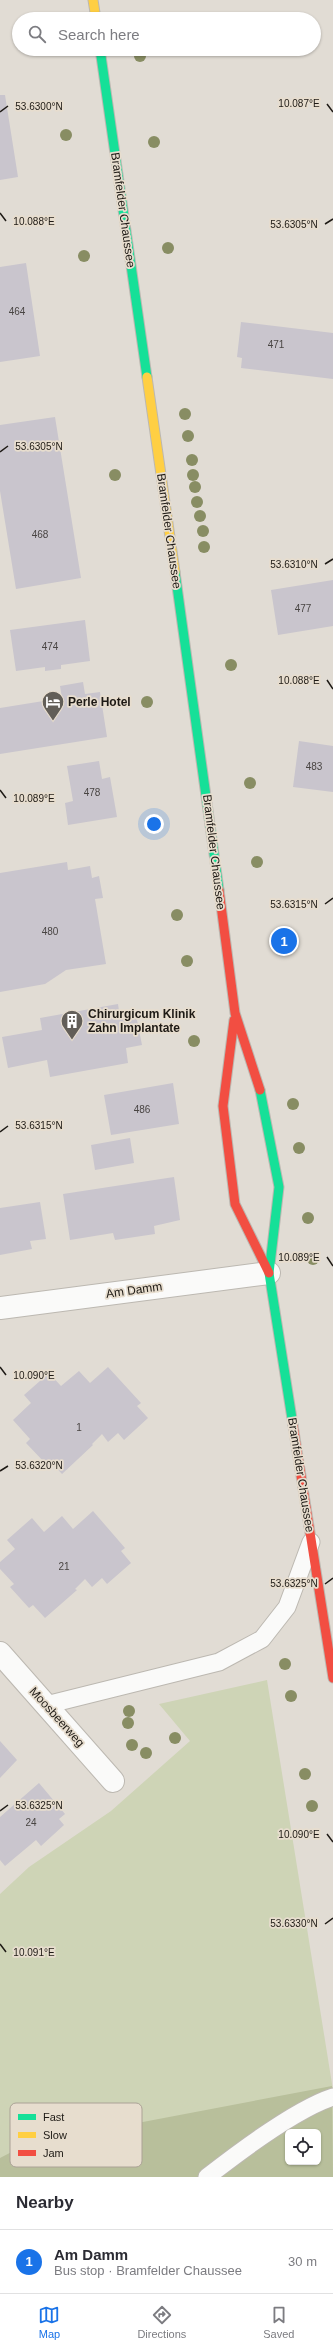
<!DOCTYPE html>
<html lang="en">
<head>
<meta charset="utf-8">
<style>
	:root { --surface:#fff; --page:#f2f2f3; --text:#2b2b33; --muted:#7c7c81; --line:#e1e1e2; --accent:#1a73e8 }
	body { margin:0; font-family:Arial,sans-serif; background:var(--page); color:var(--text) }
	.controls { position:absolute; right:12px; bottom:12px; display:grid; overflow:hidden; border-radius:6px; box-shadow:0 1px 3px #0004 }
	.controls button { width:36px; height:36px; display:grid; place-items:center; padding:0; border:0; border-bottom:1px solid var(--line); background:var(--surface); color:var(--text); font:20px sans-serif }
	.you { position:absolute; left:154px; top:824px; width:14px; height:14px; margin:-10px; border:3px solid #fff; border-radius:50%; background:#1a73e8; box-shadow:0 0 0 6px #1a73e833 }
	.badge { display:grid; place-items:center; width:26px; height:26px; border-radius:50%; background:var(--accent); color:#fff; font-size:13px; font-weight:700 }
	.pin { position:absolute; translate:-50% -50%; border:2px solid #fff; box-shadow:0 1px 4px #0006 }
	.list { margin:0; padding:0; list-style:none }
	h2 { display:flex; justify-content:space-between; align-items:center; height:52px; margin:0; padding:0 16px; font-size:17px }
	h2 small { font-size:13px; font-weight:400; color:var(--muted) }
	.list li { display:grid; grid-template-columns:26px 1fr auto; gap:12px; align-items:center; box-sizing:border-box; height:64px; padding:0 16px; border-top:1px solid var(--line) }
	.list b { display:block; font-size:15px; white-space:nowrap }
	.list p { margin:0; font-size:13px; white-space:nowrap; color:var(--muted) }
	.list em { font-size:13px; font-style:normal; color:var(--muted) }
	.icon { flex:none; width:22px; height:22px; fill:none; stroke:currentColor; stroke-width:2; stroke-linecap:round; stroke-linejoin:round }
	.map { position:relative; flex:none; width:333px; height:2177px; overflow:hidden }
	.search { position:absolute; background:var(--surface); box-shadow:0 1px 3px #0004; left:12px; right:12px; top:12px; height:44px; display:flex; align-items:center; gap:10px; box-sizing:border-box; padding:0 14px; border-radius:22px; color:var(--muted); font-size:15px }
	.sheet { height:116px; background:var(--surface) }
	nav { display:flex; justify-content:space-around; align-items:center; box-sizing:border-box; height:56px; border-top:1px solid var(--line); background:var(--surface); font-size:11px; color:var(--muted) }
	nav a { display:grid; justify-items:center; gap:2px }
	nav .on { color:var(--accent) }
	.map>svg:first-child { display:block }
	.green { fill:#ced4b6; fill-rule:evenodd }
	.forest { fill:#b8bf9b; fill-rule:evenodd }
	.building { fill:#c9c5cd }
	.lines { fill:none; stroke-linecap:round; stroke-linejoin:round }
	.lane-casing { stroke:#bcb8b1; stroke-width:19 }
	.street-casing { stroke:#bcb8b1; stroke-width:24 }
	.fast-casing { stroke:#bcb8b1; stroke-width:11 }
	.slow-casing { stroke:#bcb8b1; stroke-width:11 }
	.jam-casing { stroke:#bcb8b1; stroke-width:11 }
	.lane { stroke:#fafaf9; stroke-width:17 }
	.street { stroke:#fafaf9; stroke-width:22 }
	.fast { stroke:#16e098; stroke-width:9 }
	.slow { stroke:#ffcf43; stroke-width:9 }
	.jam { stroke:#f24e42; stroke-width:9 }
	.tree { fill:#888d63 }
	.ticks { fill:none; stroke:#1e1a15; stroke-width:1.5 }
	.labels { text-anchor:middle; stroke-width:3.5; stroke-linejoin:round; paint-order:stroke }
	.number-label { font-size:10px; fill:#494543 }
	.street-label { font-size:12px; fill:#1e1a15; stroke:#e7ddce }
	.poi-label { font-size:12px; font-weight:bold; fill:#1e1a15; stroke:#e7ddce; text-anchor:start }
	.key { fill:#e7ddce; stroke:#aba296; stroke-width:1 }
	.key-label { font-size:11px; fill:#1e1a15 }
	.ticks-label { font-size:10px; text-anchor:middle; fill:#1e1a15; stroke:#e7ddce; stroke-width:3.5; stroke-linejoin:round; paint-order:stroke }
</style>
</head>
<body>
<div class="map">
<svg width="333" height="2177" viewBox="0 0 333 2177">
	<rect width="100%" height="100%" fill="#e1dcd4"/>
	<!-- green -->
	<path class="green" d="M267,1680l66,410v87h-333v-283l29,-27 82,-56 79,-70 -31,-37zM288,2132h30v30h-30z"/>
	<!-- forest -->
	<path class="forest" d="M332,2086l1,91h-333v-19l27,-14zM288,2132h30v30h-30z"/>
	<!-- building -->
	<path class="building" d="M0,95h5l13,82 -18,3z
		M26,263l14,93 -40,6v-95z
		M241,322l92,11v46l-92,-11 1,-10 -5,-1z
		M55,417l26,161 -65,11 -16,-98v-66z
		M333,580v46l-55,9 -7,-45z
		M85,620l5,41 -29,4v4l-16,2v-4l-29,4 -6,-41z
		M83,682l2,12 15,-2 7,45 -107,17v-46l62,-10 -2,-12z
		M299,741l34,5v46l-40,-5z
		M99,761l3,18 8,-2 7,40 -49,8 -3,-22 8,-2 -6,-35z
		M67,862l1,8 22,-4 2,12 7,-2 4,22 -8,1 11,65 -40,6 -21,14 -45,8v-119z
		M118,1004l2,14 16,-3 6,30 -16,3 2,15 -78,14 -3,-17 -39,8 -6,-31 40,-7 -2,-12z
		M173,1083l6,41 -68,11 -7,-40z
		M130,1138l4,25 -39,7 -4,-25z
		M174,1177l6,43 -26,6 1,8 -40,6 -2,-7 -43,7 -7,-46z
		M40,1202l6,37 -16,2 2,8 -32,6v-47z
		M108,1367l33,36 -4,3 11,12 -24,22 -6,-7 -10,9 -6,-8 -10,10 1,1 -31,29 -13,-14 -4,3 -19,-20 4,-4 -17,-19 18,-17 -7,-8 25,-22 12,13 18,-15 11,12z
		M93,1511l32,37 -4,3 10,12 -24,21 -5,-6 -10,9 -7,-8 -10,10 2,1 -32,28 -12,-13 -4,3 -19,-21 4,-3 -14,-15v-7l15,-13 -8,-9 25,-22 12,14 18,-16 11,13z
		M0,1741l17,19 -17,18z
		M39,1783l26,31 -6,5 5,6 -23,21 -5,-6 -31,26 -5,-6v-43z"/>
	<g class="lines">
		<!-- lane casing -->
		<g class="lane-casing">
			<path id="lane" d="M46,1705l173,-43 43,-23 25,-32 24,-65
				M207,2177c32,-25 89,-68 126,-80"/>
		</g>
		<!-- street casing -->
		<g class="street-casing">
			<path id="street" d="M0,1308l269,-35
				M0,1653l113,128"/>
		</g>
		<!-- fast casing -->
		<g class="fast-casing">
			<path id="fast" d="M100,49l47,328
				M175,572l44,318
				M260,1090l19,97 -10,86 24,152"/>
		</g>
		<!-- slow casing -->
		<g class="slow-casing">
			<path id="slow" d="M93,0l3,19
				M147,377l28,195"/>
		</g>
		<!-- jam casing -->
		<g class="jam-casing">
			<path id="jam" d="M219,890l16,123 25,77
				M234,1020l-11,86 12,98 34,69
				M293,1425l40,253"/>
		</g>
		<!-- lane -->
		<use href="#lane" class="lane"/>
		<!-- street -->
		<use href="#street" class="street"/>
		<!-- fast -->
		<use href="#fast" class="fast"/>
		<!-- slow -->
		<use href="#slow" class="slow"/>
		<!-- jam -->
		<use href="#jam" class="jam"/>
	</g>
	<!-- trees -->
	<g class="tree">
		<circle cx="140" cy="56" r="6"/>
		<circle cx="66" cy="135" r="6"/>
		<circle cx="154" cy="142" r="6"/>
		<circle cx="168" cy="248" r="6"/>
		<circle cx="84" cy="256" r="6"/>
		<circle cx="185" cy="414" r="6"/>
		<circle cx="188" cy="436" r="6"/>
		<circle cx="192" cy="460" r="6"/>
		<circle cx="115" cy="475" r="6"/>
		<circle cx="193" cy="475" r="6"/>
		<circle cx="195" cy="487" r="6"/>
		<circle cx="197" cy="502" r="6"/>
		<circle cx="200" cy="516" r="6"/>
		<circle cx="203" cy="531" r="6"/>
		<circle cx="204" cy="547" r="6"/>
		<circle cx="231" cy="665" r="6"/>
		<circle cx="147" cy="702" r="6"/>
		<circle cx="250" cy="783" r="6"/>
		<circle cx="257" cy="862" r="6"/>
		<circle cx="177" cy="915" r="6"/>
		<circle cx="187" cy="961" r="6"/>
		<circle cx="194" cy="1041" r="6"/>
		<circle cx="293" cy="1104" r="6"/>
		<circle cx="299" cy="1148" r="6"/>
		<circle cx="308" cy="1218" r="6"/>
		<circle cx="313" cy="1259" r="6"/>
		<circle cx="285" cy="1664" r="6"/>
		<circle cx="291" cy="1696" r="6"/>
		<circle cx="129" cy="1711" r="6"/>
		<circle cx="128" cy="1723" r="6"/>
		<circle cx="175" cy="1738" r="6"/>
		<circle cx="132" cy="1745" r="6"/>
		<circle cx="146" cy="1753" r="6"/>
		<circle cx="305" cy="1774" r="6"/>
		<circle cx="312" cy="1806" r="6"/>
	</g>
	<!-- ticks -->
	<path class="ticks" d="M327,104l6,8M0,112l8,-6M0,213l6,8M325,224l8,-5M0,452l8,-6M325,564l8,-5M327,680l6,9M0,790l6,8M325,904l8,-6M0,1132l8,-6M327,1257l6,9M0,1367l6,8M0,1471l8,-5M325,1584l8,-6M0,1811l8,-6M327,1834l6,8M325,1924l8,-6M0,1944l6,8"/>
	<!-- icons -->
	<defs>
		<g id="hotel-pin" transform="scale(1.15)"><path d="M0 17L-7.5 6A9.5 9.5 0 1 1 7.5 6Z" fill="#625e58" stroke="#e7ddce"/><path d="M-6-4.5h1.5V1H6V5H4.5V3h-9V5H-6ZM-4 0a1.8 1.8 0 1 1 3.6 0ZM.5 0V-2.5h3Q6-2.5 6 0Z" fill="#fff"/></g>
		<g id="building-pin" transform="scale(1.15)"><path d="M0 17L-7.5 6A9.5 9.5 0 1 1 7.5 6Z" fill="#625e58" stroke="#e7ddce"/><path d="M-4-6H4V6H1V3H-1V6H-4ZM-2.5-4.3h1.7v1.8h-1.7ZM.8-4.3h1.7v1.8H.8ZM-2.5-1h1.7V.8h-1.7ZM.8-1h1.7V.8H.8Z" fill="#fff"/></g>
	</defs>
	<g fill-rule="evenodd">
		<use href="#hotel-pin" x="53" y="702"/>
		<use href="#building-pin" x="72" y="1021"/>
	</g>
	<g class="labels">
		<!-- number labels -->
		<g class="number-label">
			<text x="17" y="315">464</text>
			<text x="276" y="348">471</text>
			<text x="40" y="538">468</text>
			<text x="303" y="612">477</text>
			<text x="50" y="650">474</text>
			<text x="314" y="770">483</text>
			<text x="92" y="796">478</text>
			<text x="50" y="935">480</text>
			<text x="142" y="1113">486</text>
			<text x="79" y="1431">1</text>
			<text x="64" y="1570">21</text>
			<text x="31" y="1826">24</text>
		</g>
		<!-- street labels -->
		<g class="street-label">
			<text transform="translate(123 210) rotate(82)" y="4">Bramfelder Chaussee</text>
			<text transform="translate(169 531) rotate(82)" y="4">Bramfelder Chaussee</text>
			<text transform="translate(214 852) rotate(83)" y="4">Bramfelder Chaussee</text>
			<text transform="translate(134 1290) rotate(-8)" y="4">Am Damm</text>
			<text transform="translate(301 1475) rotate(81)" y="4">Bramfelder Chaussee</text>
			<text transform="translate(57 1717) rotate(48)" y="4">Moosbeerweg</text>
		</g>
		<!-- poi labels -->
		<g class="poi-label">
			<text x="68" y="706">Perle Hotel</text>
			<text x="88" y="1018">Chirurgicum Klinik<tspan x="88" dy="14">Zahn Implantate</tspan></text>
		</g>
	</g>
	<!-- legend -->
	<rect x="10" y="2103" width="132" height="64" rx="6" class="key"/>
	<rect x="18" y="2114" width="18" height="6" fill="#16e098"/>
	<rect x="18" y="2132" width="18" height="6" fill="#ffcf43"/>
	<rect x="18" y="2150" width="18" height="6" fill="#f24e42"/>
	<g class="key-label">
		<text x="43" y="2121">Fast</text>
		<text x="43" y="2139">Slow</text>
		<text x="43" y="2157">Jam</text>
	</g>
	<g class="ticks-label">
		<text x="299" y="107">10.087°E</text>
		<text x="39" y="110">53.6300°N</text>
		<text x="34" y="225">10.088°E</text>
		<text x="294" y="228">53.6305°N</text>
		<text x="39" y="450">53.6305°N</text>
		<text x="294" y="568">53.6310°N</text>
		<text x="299" y="684">10.088°E</text>
		<text x="34" y="802">10.089°E</text>
		<text x="294" y="908">53.6315°N</text>
		<text x="39" y="1129">53.6315°N</text>
		<text x="299" y="1261">10.089°E</text>
		<text x="34" y="1379">10.090°E</text>
		<text x="39" y="1469">53.6320°N</text>
		<text x="294" y="1587">53.6325°N</text>
		<text x="39" y="1809">53.6325°N</text>
		<text x="299" y="1838">10.090°E</text>
		<text x="294" y="1927">53.6330°N</text>
		<text x="34" y="1956">10.091°E</text>
	</g>
</svg>
<div class="controls">
<button><svg class="icon" aria-label="locate" viewBox="0 0 24 24"><circle cx="12" cy="12" r="6"/><path d="M12 2v4M12 18v4M2 12h4M18 12h4"/></svg></button>
</div>
<div class="you"></div>
<div class="pin badge" style="left:284px;top:941px">1</div>
<div class="search"><svg class="icon" aria-label="search" viewBox="0 0 24 24"><circle cx="10" cy="10" r="6"/><path d="M15 15l6 6"/></svg>Search here</div>
</div>
<section class="sheet">
<h2>Nearby<small></small></h2>
<ul class="list">
<li><span class="badge">1</span><div><b>Am Damm</b><p>Bus stop · Bramfelder Chaussee</p></div><em>30 m</em></li>
</ul>
</section>
<nav>
<a class="on"><svg class="icon" aria-label="map" viewBox="0 0 24 24"><path d="M3 6l6-2 6 2 6-2v14l-6 2-6-2-6 2zM9 4v14M15 6v14"/></svg>Map</a>
<a><svg class="icon" aria-label="directions" viewBox="0 0 24 24"><path d="M12 3l9 9-9 9-9-9zM9 14v-3h6M13 9l2 2-2 2"/></svg>Directions</a>
<a><svg class="icon" aria-label="saved" viewBox="0 0 24 24"><path d="M7 4h10v16l-5-4-5 4z"/></svg>Saved</a>
</nav>
</body>
</html>
